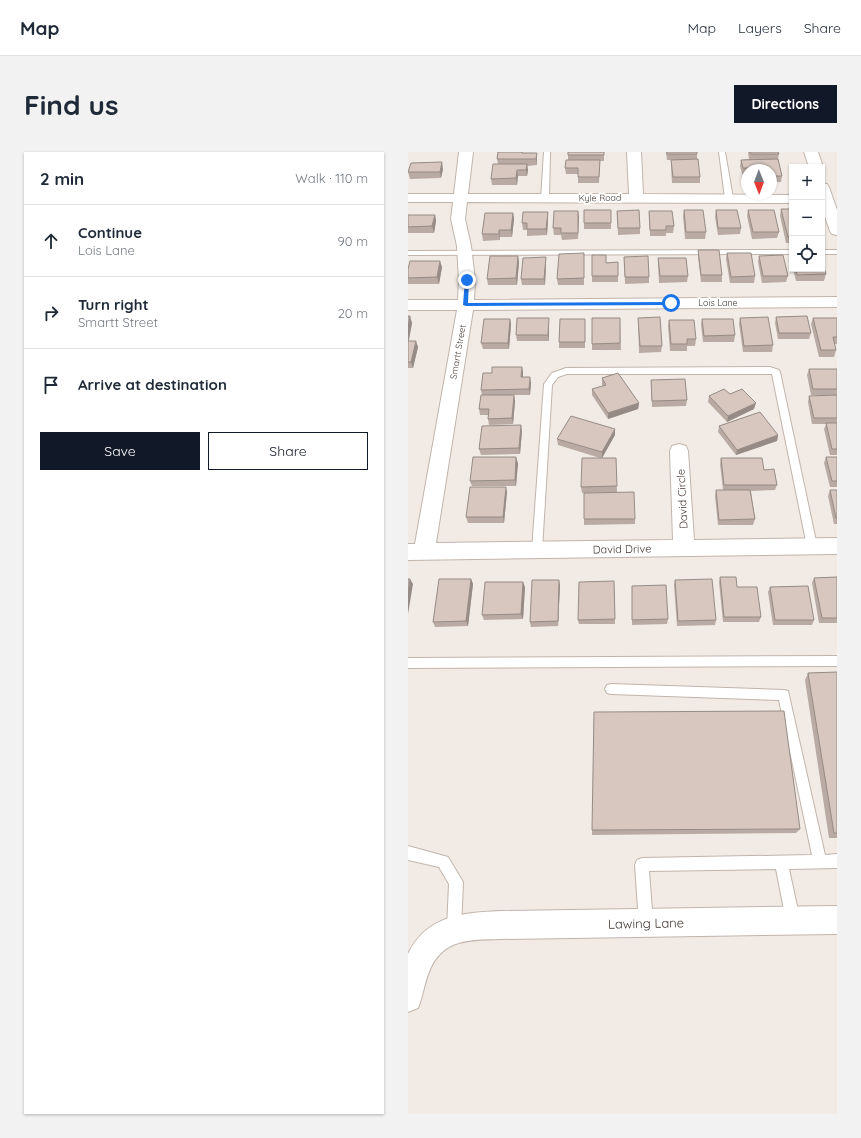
<!DOCTYPE html>
<html lang="en">
<head>
<meta charset="utf-8">
<style>
	:root { --surface:#fff; --page:#f2f2f3; --text:#1f2937; --muted:#747a83; --line:#e0e1e3; --accent:#111827 }
	body { margin:0; font-family:Quicksand,sans-serif; background:var(--page); color:var(--text) }
	.controls { position:absolute; right:12px; top:12px; display:grid; overflow:hidden; border-radius:0px; box-shadow:0 1px 3px #0004 }
	.controls button { width:36px; height:36px; display:grid; place-items:center; padding:0; border:0; border-bottom:1px solid var(--line); background:var(--surface); color:var(--text); font:20px sans-serif }
	.compass { position:absolute; left:333px; top:12px; width:36px; height:36px; border-radius:50%; background:var(--surface); box-shadow:0 1px 3px #0004; rotate:179deg }
	.stop { position:absolute; width:12px; height:12px; margin:-9px; border:3px solid #1a73e8; border-radius:50%; background:#fff }
	.stop.end { background:#1a73e8; border-color:#fff; box-shadow:0 1px 4px #0008 }
	.list { margin:0; padding:0; list-style:none }
	h2 { display:flex; justify-content:space-between; align-items:center; height:52px; margin:0; padding:0 16px; font-size:17px }
	h2 small { font-size:13px; font-weight:400; color:var(--muted) }
	.list li { display:grid; grid-template-columns:26px 1fr auto; gap:12px; align-items:center; box-sizing:border-box; height:72px; padding:0 16px; border-top:1px solid var(--line) }
	.list b { display:block; font-size:15px; white-space:nowrap }
	.list p { margin:0; font-size:13px; white-space:nowrap; color:var(--muted) }
	.list em { font-size:13px; font-style:normal; color:var(--muted) }
	.actions { display:flex; gap:8px; padding:12px 16px }
	.actions a { flex:1; padding:9px 0; border:1px solid var(--accent); border-radius:0px; text-align:center; font-size:14px; color:var(--accent) }
	.actions .main { background:var(--accent); color:#fff }
	.icon { flex:none; width:22px; height:22px; fill:none; stroke:currentColor; stroke-width:2; stroke-linecap:round; stroke-linejoin:round }
	.map { position:relative; flex:none; width:429px; height:962px; overflow:hidden; border-radius:0px }
	header { display:flex; align-items:center; gap:24px; box-sizing:border-box; height:56px; padding:0 20px; background:var(--surface); border-bottom:1px solid var(--line) }
	header strong { font-size:19px }
	nav { display:flex; gap:22px; margin-inline-start:auto; font-size:14px }
	.intro { display:flex; align-items:center; justify-content:space-between; box-sizing:border-box; height:96px; padding:0 24px }
	h1 { margin:0; font-size:28px }
	.button { padding:10px 18px; border-radius:0px; background:var(--accent); color:#fff; font-size:14px; font-weight:700 }
	main { display:flex; gap:24px; padding:0 24px }
	aside { flex:1; background:var(--surface); border-radius:0px; box-shadow:0 1px 3px #0004 }
	.map>svg:first-child { display:block }
	.lines { fill:none; stroke-linecap:round; stroke-linejoin:round }
	.service-casing { stroke:#c1b4ab; stroke-width:2 }
	.minor-casing { stroke:#c1b4ab; stroke-width:2 }
	.service { fill:#fff; fill-rule:evenodd }
	.minor { fill:#fff; fill-rule:evenodd }
	.wall { fill:#b9aba3 }
	.shaded-wall { fill:#968b85 }
	.building { fill:#d7c7be; stroke:#968b85 }
	.route { fill:#1a73e8 }
	.labels { text-anchor:middle; stroke-width:4; stroke-linejoin:round; paint-order:stroke }
	.far-street-label { font-size:9px; fill:#453b35; stroke:#fff }
	.street-label { font-size:11px; fill:#453b35; stroke:#fff }
	.near-street-label { font-size:13px; fill:#453b35; stroke:#fff }
</style>
</head>
<body>
<header>
<strong>Map</strong>
<nav><a>Map</a><a>Layers</a><a>Share</a></nav>
</header>
<div class="intro"><h1>Find us</h1><a class="button">Directions</a></div>
<main>
<aside>
<h2>2 min<small>Walk · 110 m</small></h2>
<ul class="list">
<li><svg class="icon" aria-label="ahead" viewBox="0 0 24 24"><path d="M12 20V5M6 11l6-6 6 6"/></svg><div><b>Continue</b><p>Lois Lane</p></div><em>90 m</em></li>
<li><svg class="icon" aria-label="right" viewBox="0 0 24 24"><path d="M7 20v-9h11M14 6l5 5-5 5"/></svg><div><b>Turn right</b><p>Smartt Street</p></div><em>20 m</em></li>
<li><svg class="icon" aria-label="arrive" viewBox="0 0 24 24"><path d="M6 21V4h12l-3 4 3 4H6"/></svg><div><b>Arrive at destination</b></div></li>
</ul>
<div class="actions"><a class="main">Save</a><a>Share</a></div>
</aside>
<div class="map">
<svg width="429" height="962" viewBox="0 0 429 962">
	<rect width="100%" height="100%" fill="#f2ebe5"/>
	<g class="lines">
		<!-- service casing -->
		<g class="service-casing">
			<path id="service" d="M136,0h6l-1,47 -4,2 -4,-2z
				M311,0h6l8,46 -4,2 -4,-2z
				M384,98v4l-384,1v-4z
				M414,98h15v4h-15z
				M362,215l9,3 1,2 37,174 -1,3 -4,1 -4,-1 -1,-3 -35,-172h-205l-9,3 -6,8 -10,165 -1,3 -4,1 -4,-1 -1,-3 12,-166 8,-11 14,-5z
				M429,504v10l-429,2v-10z
				M203,532l173,6 4,1 37,164 12,-1v14l-48,1 11,51 -2,5 -5,2 -5,-2 -2,-5 -10,-51 -127,2 4,52 -2,5 -5,2 -5,-2 -2,-5 -4,-58 2,-5 5,-2 170,-3 -33,-155 -168,-6 -4,-1 -2,-4 2,-4z
				M0,694l40,11 15,25 -2,47 -2,5 -5,2 -5,-2 -2,-5 2,-45 -10,-17 -31,-7z"/>
		</g>
		<!-- minor casing -->
		<g class="minor-casing">
			<path id="minor" d="M51,0h14l-5,42h161l-2,-42h14l2,42 149,1v8l-325,-1 -2,17 6,27 4,34 -1,20 363,-3v10l-364,3 -37,233 237,-3 -3,-89 2,-5 7,-2 7,2 2,5 6,89 143,-2v16l-429,6v-16h7l42,-234h-49v-10h50l1,-20 -2,-34 -6,-27 2,-17h-45v-8h46z
				M396,0h14l5,15 -1,1 -13,-1z
				M414,31l5,1 2,3 8,23v25l-5,-1 -2,-3 -8,-23z
				M429,754v28l-337,5c-30,1 -58,-1 -71,33 -5,12 -6,24 -11,36l-10,4v-58c19,-39 54,-41 92,-43z"/>
		</g>
		<!-- service -->
		<use href="#service" class="service"/>
		<!-- minor -->
		<use href="#minor" class="minor"/>
	</g>
	<!-- wall -->
	<path class="wall" d="M90,0h25v1l14,7v5l-10,1 1,4 -1,6h-9l-1,9h-25l-1,-6 7,-15 -1,-5z
		M196,0v9h-4l-1,22h-21v-9h-12l-1,-6 3,-8v-5z
		M258,0h36h-5v7l3,18v6h-28l-1,-17v-6h-4z
		M340,0h30l1,2 -1,5 4,17 -1,6h-10v-12h-24v4h-5l-2,-8 1,-6 8,-1z
		M35,17l-2,9 -31,1 -2,-7z
		M373,57h11v34h-6l-6,-27z
		M203,58v19h-27v-6z
		M276,58l22,22 -1,7h-20l-2,-23z
		M308,58l25,18 -1,6 -22,1 -3,-18z
		M340,58l31,22 -2,6 -25,1 -5,-23z
		M170,59v28l-16,1 -1,-5h-7l-1,-7z
		M209,59l23,17v6l-22,1z
		M241,59l25,15 -1,7h-7v3h-16z
		M105,61l1,6 -2,18h-12v3l-17,1 -1,-7z
		M27,63l1,6 -2,12h-26v-16z
		M140,66l-1,17 -20,1v-6h-4l-1,-7z
		M290,98l24,25v7h-21l-3,-25z
		M383,100h1v15l-2,-9z
		M319,101l28,23 -1,7h-24l-4,-24z
		M351,104l29,20 -2,6 -24,1 -4,-21z
		M216,105l25,20v6l-24,1z
		M250,106l30,18 -1,6 -28,1 -1,-18z
		M176,108v25h-26l-1,-6z
		M111,110l-2,23h-29l-1,-6z
		M210,110v20h-26v-6l14,-13z
		M138,112l-1,21h-23l-1,-6z
		M34,115l-3,17h-31v-15z
		M385,117h29l4,5 -2,7h-28z
		M0,164l4,7 -3,18 9,6 -5,21h-5z
		M368,165l35,16 -2,6h-31l-3,-16z
		M212,166l1,32h-29v-6z
		M230,166l24,28 -1,6 -22,1z
		M332,166l33,27 -1,7h-29l-4,-28z
		M405,166h24v26h-3l2,6 -2,7h-15l-8,-33z
		M102,167l1,6 -2,24h-26l-2,-6z
		M177,167v29h-26v-6z
		M294,167l33,16 -1,7h-31l-2,-17z
		M261,168l27,19 -1,7h-8v5h-17l-2,-25z
		M141,172v17h-32l-1,-6z
		M114,215l1,6v4l8,6 -1,12h-16l1,6 -2,23 -24,1 -1,-6v-4h-8l-1,-6 3,-14 -1,-5 11,-17z
		M401,217h28v26h-26l-4,-20z
		M194,226l37,25 -1,6 -30,10 -16,-24v-6l11,-3 -1,-1z
		M243,228l36,20 -1,6 -34,1z
		M322,242l24,15 -27,13 -19,-20 1,-6z
		M429,243v60h-7l-6,-26 2,-5h-14l-4,-22 1,-6z
		M311,274l59,9 -1,6 -41,14 -18,-23z
		M207,277v6l-13,23h14l1,34 -35,1 -1,-6 19,-29 -42,-13 -1,-6z
		M114,279l-2,23 -39,1 -2,-6z
		M418,305h11v30h-7l-6,-24z
		M313,306l43,12 13,15 -2,5 -24,1 4,28 -2,6h-35l-3,-29 1,-6h7l-3,-26z
		M110,311l-2,23h-44l-2,-5z
		M422,338h7v34h-3l-6,-28z
		M99,340l-3,31h-36l-2,-6z
		M176,367h51v5l-51,1z
		M312,425l17,10 24,30 -2,5h-36l-4,-40z
		M429,425v46h-18l-7,-40 2,-5z
		M63,427l2,5 -5,42 -33,1 -2,-5z
		M267,428l41,40 -1,5 -38,1 -3,-41z
		M206,429l1,43h-36l-1,-4z
		M152,433l-2,41 -27,1 -1,-5z
		M224,434l36,33 -1,5 -35,1z
		M117,435l-2,32 -39,1 -2,-5z
		M362,435l44,33 -2,5h-39l-5,-33z
		M429,520v166h-8l-24,-158 3,-7z
		M392,677l-4,4 -204,2v-5z"/>
	<!-- shaded-wall -->
	<path class="shaded-wall" d="M129,1v12l-1,-6z
		M34,10l1,7 -2,9 -1,-6z
		M119,12l1,6 -1,6 -1,-6z
		M109,18l1,6 -1,9 -1,-7z
		M170,59l1,6 -1,22z
		M140,60v6l-1,17 -1,-6z
		M105,61l1,6 -2,18 -1,-7z
		M27,63l1,6 -2,12 -2,-7z
		M91,78l1,7v3l-1,-6z
		M110,104l1,6 -2,23 -1,-7z
		M138,105v7l-1,21 -1,-6z
		M32,109l2,6 -3,17 -2,-7z
		M2,164l2,7 -4,20v-15z
		M141,166v23l-1,-6z
		M102,167l1,6 -2,24 -1,-6z
		M8,189l2,6 -5,21 -2,-6z
		M114,215l1,6 -1,10 -1,-6z
		M122,225l1,6 -1,12 -1,-6z
		M106,243l1,6 -2,23 -1,-6z
		M231,251l-1,6 -30,10v-6z
		M348,251l-2,6 -27,13 1,-6z
		M113,273l1,6 -2,23 -1,-6z
		M207,277v6l-13,23v-6z
		M370,283l-1,6 -41,14 1,-5z
		M108,305l2,6 -2,23 -1,-6z
		M98,335l1,5 -3,31 -1,-6z
		M2,427l3,5 -5,30v-20z
		M63,427l2,5 -5,42 -2,-5z
		M151,428l1,5 -2,41v-5z
		M115,430l2,5 -2,32 -2,-5z"/>
	<!-- building -->
	<path class="building" d="M90,0h24v1h15l-1,6h-39z
		M160,0h36v3h-36z
		M259,0h30v2h-30z
		M342,0h28l1,2h-28z
		M290,7l2,18h-27l-2,-17z
		M370,7l4,17h-11v-6h-16l-1,-2h-11l-2,-8z
		M158,8h34l-1,17h-21v-9h-13z
		M34,10l-2,10h-32l3,-9z
		M85,12h34l-1,6h-9l-1,8 -25,1z
		M373,57h11v28h-4z
		M176,58h27v13h-27z
		M231,58l1,18h-22l-1,-17z
		M276,58h19l3,22h-20z
		M308,58h21l4,18h-23z
		M340,58h26l5,22h-26z
		M146,59h24v22h-17v-5h-8z
		M241,59h23l2,15h-8v4h-16z
		M115,60h25l-2,17h-19v-6h-5z
		M77,61h28l-2,17h-12v4h-17z
		M0,63h27l-3,11 -24,1z
		M290,98h21l3,25h-21z
		M176,101v25l-27,1 2,-25z
		M319,101h24l4,23 -24,1z
		M184,103h14v8l12,-1v14h-26z
		M375,103l5,21h-25l-4,-20z
		M82,104h28l-2,22 -29,1z
		M240,104l1,21h-24l-1,-20z
		M138,105l-2,22h-23l2,-21z
		M250,106h28l2,18h-28z
		M2,109h30l-3,16 -29,1v-9z
		M414,109l4,13 -29,1 -1,-6h26z
		M0,164h2l-2,12z
		M399,164l4,17h-32l-3,-16z
		M252,165l2,29h-22l-2,-28z
		M360,165l5,28 -29,1 -4,-28z
		M109,166h32l-1,17h-32z
		M184,166h28v25l-28,1z
		M405,166h24v19h-4l3,13h-15z
		M76,167h26l-2,24h-27z
		M152,167h25v23h-26z
		M294,167h31l2,16 -31,1z
		M261,168h25l2,19h-9v5h-16z
		M0,189h8l-5,21h-3z
		M84,215h30l-1,10h9l-1,12 -48,1 2,-17h9z
		M401,217h28v20h-24z
		M210,221l21,30 -31,10 -16,-24 14,-4 -4,-7z
		M277,227l2,21 -35,1 -1,-21z
		M316,237l6,5 12,-5 14,14 -28,13 -19,-20z
		M73,243h33l-2,23 -24,1 1,-10h-10z
		M429,243v23h-23l-5,-22z
		M352,260l18,23 -41,15 -18,-24z
		M163,264l44,13 -13,23 -45,-13z
		M418,271h11v26h-5z
		M113,273l-2,23 -40,1 3,-23z
		M65,305h43l-1,23 -45,1z
		M418,305h11v24h-5z
		M174,306h34l1,28 -36,1z
		M313,306h41l2,12 10,-1 3,16h-53z
		M62,335h36l-3,30h-37z
		M308,338h34l5,29 -36,1z
		M422,338h7v28h-1z
		M226,340l1,27h-51v-26z
		M312,425h16l1,10h20l4,30h-37z
		M429,425v41h-15l-8,-40z
		M0,427h2l-2,15z
		M31,427h32l-5,42 -33,1z
		M304,427l4,41 -38,1 -3,-41z
		M124,428h27l-1,41 -28,1z
		M206,429l1,38 -37,1 1,-38z
		M77,430h38l-2,32 -39,1z
		M258,433l2,34 -36,1v-34z
		M400,434l6,34h-39l-5,-33z
		M429,520v161h-3l-26,-160z
		M376,559l16,118 -208,1 2,-118z"/>
	<!-- route -->
	<path class="route" d="M57,127l4,1 -1,23 203,-1 2,1 -2,2 -205,1 -3,-1z"/>
	<g class="labels">
		<!-- far-street labels -->
		<g class="far-street-label">
			<text transform="translate(192 46) rotate(-1)" y="3">Kyle Road</text>
			<text x="310" y="154">Lois Lane</text>
			<text transform="translate(50 200) rotate(-80)" y="3">Smartt Street</text>
		</g>
		<!-- street labels -->
		<g class="street-label">
			<text transform="translate(274 347) rotate(-93)" y="4">David Circle</text>
			<text transform="translate(214 397) rotate(-1)" y="4">David Drive</text>
		</g>
		<!-- near-street labels -->
		<g class="near-street-label">
			<text transform="translate(238 771) rotate(-1)" y="5">Lawing Lane</text>
		</g>
	</g>
</svg>
<div class="controls">
<button>+</button>
<button>−</button>
<button><svg class="icon" aria-label="locate" viewBox="0 0 24 24"><circle cx="12" cy="12" r="6"/><path d="M12 2v4M12 18v4M2 12h4M18 12h4"/></svg></button>
</div>
<svg class="compass" viewBox="-18 -18 36 36"><path d="M0-13l5 13h-10z" fill="#e53935"/><path d="M0 13l5-13h-10z" fill="#747a83"/></svg>
<div class="stop" style="left:263px;top:151px"></div>
<div class="stop end" style="left:59px;top:128px"></div>
</div>
</main>
</body>
</html>
